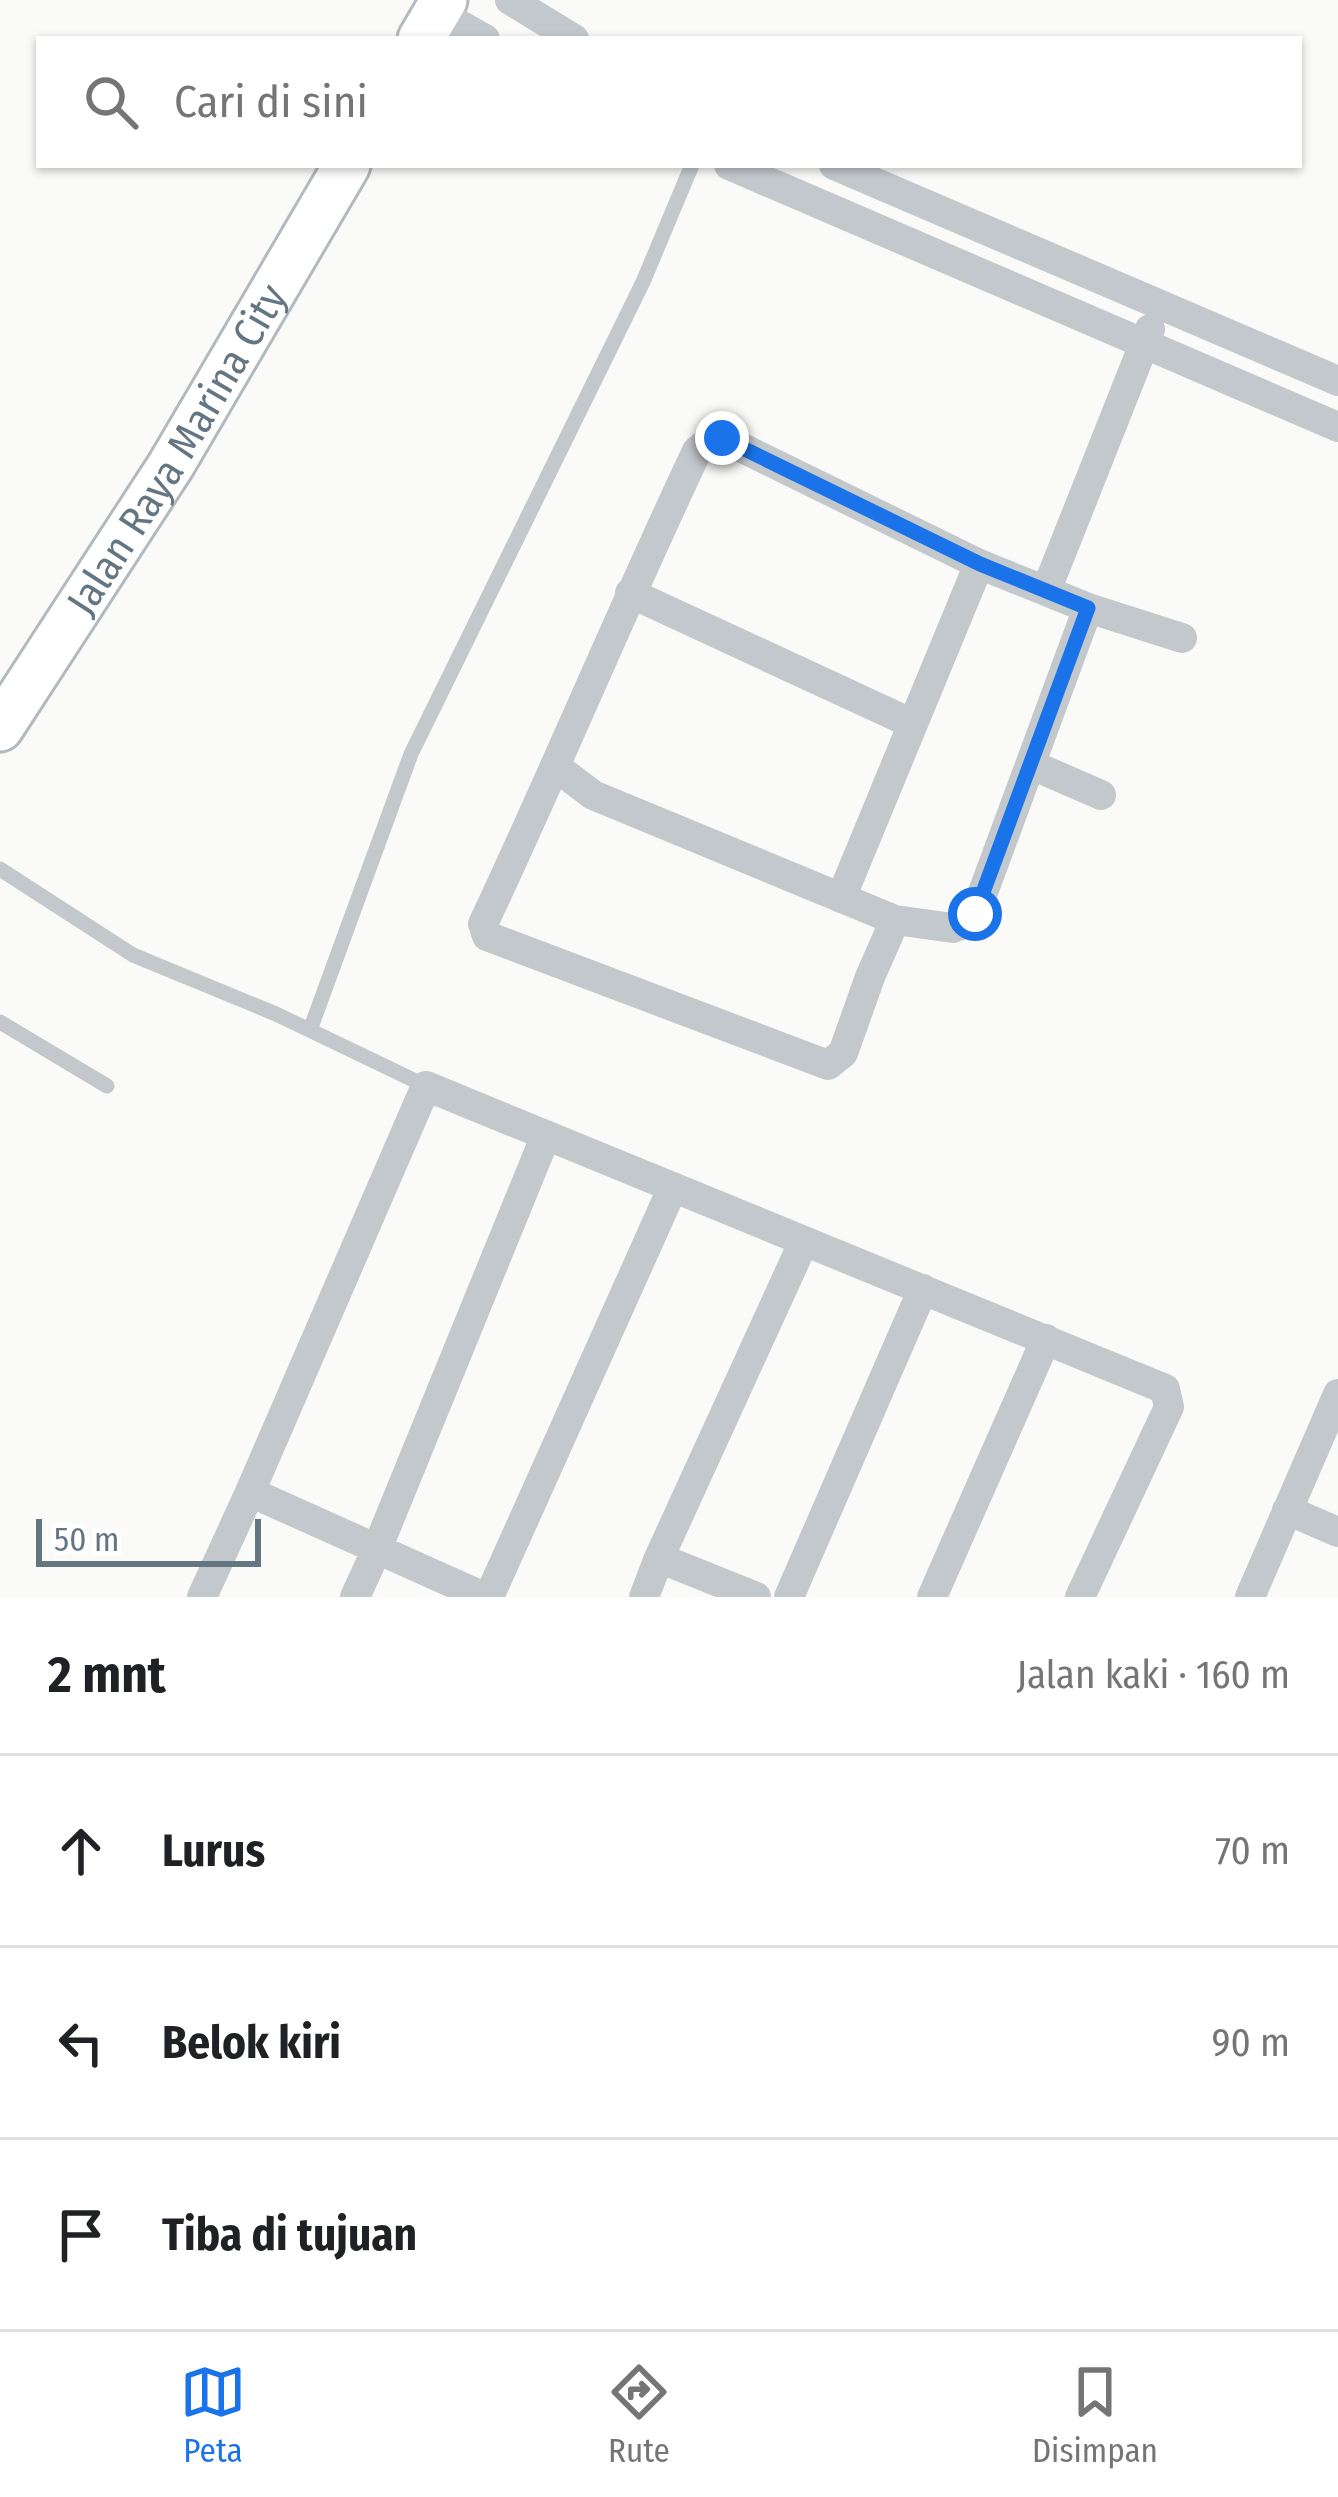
<!DOCTYPE html>
<html lang="id">
<head>
<meta charset="utf-8">
<style>
	:root { --surface:#fff; --page:#f2f2f2; --text:#202124; --muted:#757577; --line:#e0e0e0; --accent:#1a73e8 }
	body { margin:0; font-family:"Fira Sans Condensed",sans-serif; background:var(--page); color:var(--text) }
	.scale { position:absolute; left:36px; bottom:30px; width:225px; box-sizing:border-box; padding-left:12px; border:6px solid #657683; border-top:0; font-size:33px; line-height:42px; white-space:nowrap; color:#657683; -webkit-text-stroke:9px #fff; paint-order:stroke }
	.stop { position:absolute; width:36px; height:36px; margin:-27px; border:9px solid #1a73e8; border-radius:50%; background:#fff }
	.stop.end { background:#1a73e8; border-color:#fff; box-shadow:0 3px 12px #0008 }
	.list { margin:0; padding:0; list-style:none }
	h2 { display:flex; justify-content:space-between; align-items:center; height:156px; margin:0; padding:0 48px; font-size:51px }
	h2 small { font-size:39px; font-weight:400; color:var(--muted) }
	.list li { display:grid; grid-template-columns:78px 1fr auto; gap:36px; align-items:center; box-sizing:border-box; height:192px; padding:0 48px; border-top:3px solid var(--line) }
	.list b { display:block; font-size:45px; white-space:nowrap }
	.list em { font-size:39px; font-style:normal; color:var(--muted) }
	.icon { flex:none; width:66px; height:66px; fill:none; stroke:currentColor; stroke-width:2; stroke-linecap:round; stroke-linejoin:round }
	.map { position:relative; flex:none; width:1338px; height:1597px; overflow:hidden }
	.search { position:absolute; background:var(--surface); box-shadow:0 3px 9px #0004; left:36px; right:36px; top:36px; height:132px; display:flex; align-items:center; gap:30px; box-sizing:border-box; padding:0 42px; border-radius:0px; color:var(--muted); font-size:45px }
	.sheet { height:732px; background:var(--surface) }
	nav { display:flex; justify-content:space-around; align-items:center; box-sizing:border-box; height:168px; border-top:3px solid var(--line); background:var(--surface); font-size:33px; color:var(--muted) }
	nav a { display:grid; justify-items:center; gap:6px }
	nav .on { color:var(--accent) }
	.map>svg:first-child { display:block }
	.lines { fill:none; stroke-linecap:round; stroke-linejoin:round }
	.secondary-casing { stroke:#b3babf; stroke-width:51 }
	.service { stroke:#c3c8cc; stroke-width:15 }
	.minor { stroke:#c3c8cc; stroke-width:30 }
	.secondary { stroke:#fff; stroke-width:45 }
	.route { stroke:#1a73e8; stroke-width:15 }
	.labels { text-anchor:middle; stroke-width:12; stroke-linejoin:round; paint-order:stroke }
	.street-label { font-size:42px; fill:#657683; stroke:#fff }
</style>
</head>
<body>
<div class="map">
<svg width="1338" height="1597" viewBox="0 0 1338 1597">
	<rect width="100%" height="100%" fill="#fafaf8"/>
	<g class="lines">
		<!-- secondary casing -->
		<g class="secondary-casing">
			<g id="secondary">
				<path d="M421,39l23,-39"/>
				<path id="s1" d="M0,728l171,-263 176,-300"/>
			</g>
		</g>
		<!-- service -->
		<path class="service" d="M0,869l133,86 143,59 150,72
			M0,1022l107,64
			M310,1030l101,-276 232,-472 49,-117"/>
		<!-- minor -->
		<path class="minor" d="M510,0l64,39
			M437,12l48,27
			M729,165l609,262
			M834,165l504,216
			M1046,591l104,-262
			M630,593l283,131
			M1088,608l94,30
			M1032,765l69,30
			M556,767l37,28 302,125 58,8 13,-5 9,-9 113,-306 -109,-44 -138,334
			M895,920l-25,57 -27,76 -15,12 -341,-129 -4,-12c74,-157 140,-317 214,-473l12,-10 13,-3 257,126
			M250,1492l234,105
			M1287,1510l51,22
			M659,1558l145,-317
			M202,1597l48,-105 176,-406 739,303 4,18 -89,190
			M355,1597l22,-48 169,-414
			M489,1597l184,-410
			M644,1597l15,-39 97,39
			M789,1597l134,-308
			M932,1597l114,-258
			M1250,1597l88,-203"/>
		<!-- secondary -->
		<use href="#secondary" class="secondary"/>
	</g>
	<g class="lines">
		<!-- route -->
		<path class="route" d="M722,438l258,126 108,44 -113,306"/>
	</g>
	<g class="labels">
		<!-- street labels -->
		<g class="street-label">
			<text dy="15" stroke="none"><textPath href="#s1" startOffset="330">Jalan Raya Marina City</textPath></text>
		</g>
	</g>
</svg>
<div class="scale">50 m</div>
<div class="stop" style="left:975px;top:914px"></div>
<div class="stop end" style="left:722px;top:438px"></div>
<div class="search"><svg class="icon" aria-label="search" viewBox="0 0 24 24"><circle cx="10" cy="10" r="6"/><path d="M15 15l6 6"/></svg>Cari di sini</div>
</div>
<section class="sheet">
<h2>2 mnt<small>Jalan kaki · 160 m</small></h2>
<ul class="list">
<li><svg class="icon" aria-label="ahead" viewBox="0 0 24 24"><path d="M12 20V5M6 11l6-6 6 6"/></svg><div><b>Lurus</b></div><em>70 m</em></li>
<li><svg class="icon" aria-label="left" viewBox="0 0 24 24"><path d="M17 20v-9H6M10 6l-5 5 5 5"/></svg><div><b>Belok kiri</b></div><em>90 m</em></li>
<li><svg class="icon" aria-label="arrive" viewBox="0 0 24 24"><path d="M6 21V4h12l-3 4 3 4H6"/></svg><div><b>Tiba di tujuan</b></div></li>
</ul>
</section>
<nav>
<a class="on"><svg class="icon" aria-label="map" viewBox="0 0 24 24"><path d="M3 6l6-2 6 2 6-2v14l-6 2-6-2-6 2zM9 4v14M15 6v14"/></svg>Peta</a>
<a><svg class="icon" aria-label="directions" viewBox="0 0 24 24"><path d="M12 3l9 9-9 9-9-9zM9 14v-3h6M13 9l2 2-2 2"/></svg>Rute</a>
<a><svg class="icon" aria-label="saved" viewBox="0 0 24 24"><path d="M7 4h10v16l-5-4-5 4z"/></svg>Disimpan</a>
</nav>
</body>
</html>
